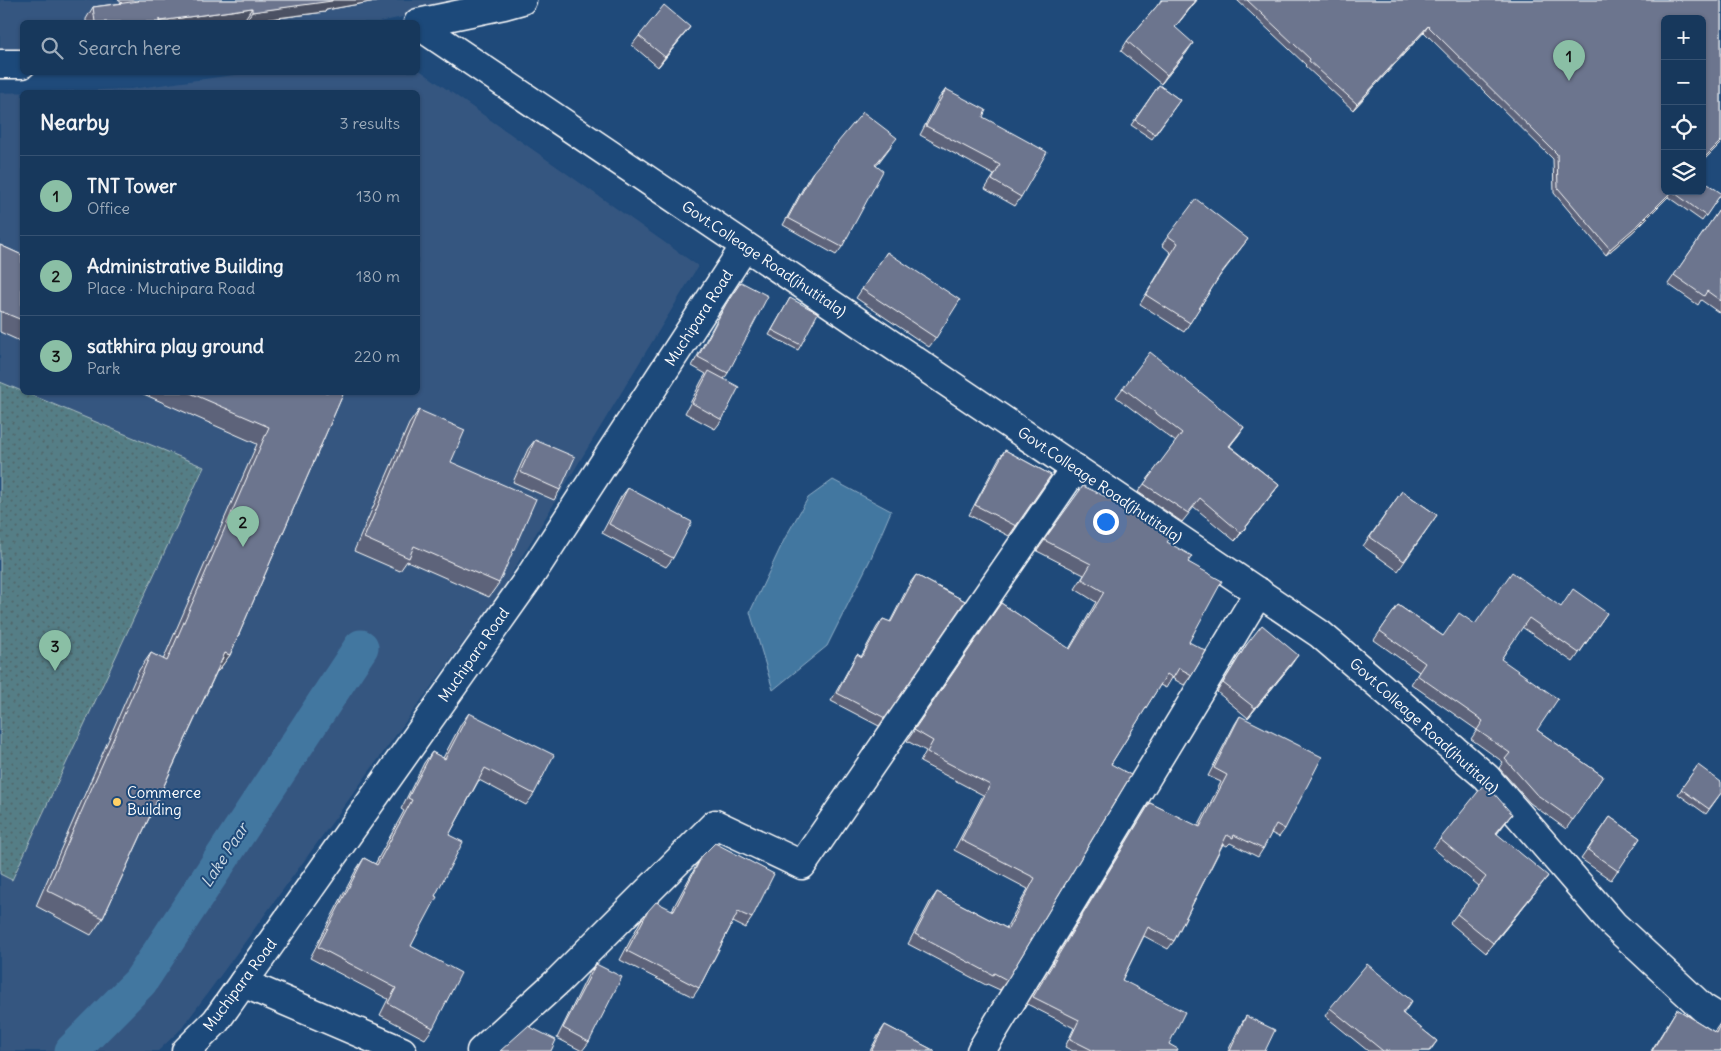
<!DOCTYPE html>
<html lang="en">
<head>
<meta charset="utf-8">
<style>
	:root { --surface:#17385c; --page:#244365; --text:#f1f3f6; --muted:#9eacbb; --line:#365272; --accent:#8abfa5 }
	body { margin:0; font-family:Delius,sans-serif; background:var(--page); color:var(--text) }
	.controls { position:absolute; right:15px; top:15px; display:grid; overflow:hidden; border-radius:8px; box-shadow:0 1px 4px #0004 }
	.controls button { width:45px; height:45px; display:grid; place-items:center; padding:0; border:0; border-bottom:1px solid var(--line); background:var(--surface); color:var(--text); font:25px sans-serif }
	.you { position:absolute; left:1105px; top:521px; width:18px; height:18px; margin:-12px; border:4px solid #fff; border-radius:50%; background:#1a73e8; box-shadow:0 0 0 8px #1a73e833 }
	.badge { display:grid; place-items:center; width:32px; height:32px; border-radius:50%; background:var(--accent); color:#111; font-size:16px; font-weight:700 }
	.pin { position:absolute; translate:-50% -41px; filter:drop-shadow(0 1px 2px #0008) }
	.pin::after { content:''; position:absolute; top:26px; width:18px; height:15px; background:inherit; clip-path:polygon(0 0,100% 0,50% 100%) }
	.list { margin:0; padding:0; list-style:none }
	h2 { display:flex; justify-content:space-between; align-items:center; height:65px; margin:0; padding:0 20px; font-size:21px }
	h2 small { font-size:16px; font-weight:400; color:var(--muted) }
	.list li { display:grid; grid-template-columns:32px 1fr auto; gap:15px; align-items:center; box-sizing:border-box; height:80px; padding:0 20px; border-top:1px solid var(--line) }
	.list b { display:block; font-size:19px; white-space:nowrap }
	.list p { margin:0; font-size:16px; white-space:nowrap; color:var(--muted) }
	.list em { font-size:16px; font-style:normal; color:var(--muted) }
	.icon { flex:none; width:28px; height:28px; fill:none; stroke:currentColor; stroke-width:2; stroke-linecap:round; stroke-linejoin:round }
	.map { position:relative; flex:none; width:1721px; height:1051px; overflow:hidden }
	.search { position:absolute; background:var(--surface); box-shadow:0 1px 4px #0004; left:20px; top:20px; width:400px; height:55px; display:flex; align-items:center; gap:12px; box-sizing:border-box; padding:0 18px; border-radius:8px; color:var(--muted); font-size:19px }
	.panel { position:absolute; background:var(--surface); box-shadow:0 1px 4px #0004; left:20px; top:90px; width:400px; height:305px; border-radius:8px }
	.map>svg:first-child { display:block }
	.built { fill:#365780; fill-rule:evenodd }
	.park { fill:url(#park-dots); stroke:#aabec2 }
	.water { fill:#4377a0; stroke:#8eadc6 }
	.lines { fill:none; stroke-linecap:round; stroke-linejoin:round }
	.canal { stroke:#4377a0; stroke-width:35 }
	.street-casing { stroke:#fff; stroke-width:31 }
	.secondary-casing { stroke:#fff; stroke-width:31 }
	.street { stroke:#1f4a7a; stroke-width:28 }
	.secondary { stroke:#1f4a7a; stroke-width:28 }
	.wall { fill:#5d647a; stroke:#fff }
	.shaded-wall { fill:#4c5163; stroke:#fff }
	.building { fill:#6c748e; stroke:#fff }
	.poi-dot { fill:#ffd166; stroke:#1f4a7a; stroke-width:2 }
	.labels { text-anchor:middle; stroke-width:4; stroke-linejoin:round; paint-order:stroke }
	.street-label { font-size:15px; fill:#fff; stroke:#1f4a7a }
	.poi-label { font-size:15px; fill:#fff; stroke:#1f4a7a; text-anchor:start }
	.water-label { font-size:16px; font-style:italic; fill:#d0dde7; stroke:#1f4a7a }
</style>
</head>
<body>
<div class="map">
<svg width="1721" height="1051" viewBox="0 0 1721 1051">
	<defs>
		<pattern id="park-dots" width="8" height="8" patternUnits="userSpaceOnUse" patternTransform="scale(1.25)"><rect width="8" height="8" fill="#547e86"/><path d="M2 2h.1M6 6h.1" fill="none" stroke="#506569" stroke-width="1.8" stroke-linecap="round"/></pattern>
	</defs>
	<rect width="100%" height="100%" fill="#1f4a7a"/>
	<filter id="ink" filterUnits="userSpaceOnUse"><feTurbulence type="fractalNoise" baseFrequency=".02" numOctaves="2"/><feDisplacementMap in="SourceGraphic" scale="10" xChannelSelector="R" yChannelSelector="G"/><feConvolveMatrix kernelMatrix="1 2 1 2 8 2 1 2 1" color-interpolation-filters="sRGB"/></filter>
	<g filter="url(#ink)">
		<!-- built -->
		<path class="built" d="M0,0h484l-105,22h-357v36l-22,1z
			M418,69l280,197 -197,325 -319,437 -24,23h-158v-958l131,-4 125,-17h162zM22,92h396v300h-396z"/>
		<!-- park -->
		<path class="park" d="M0,382l204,85 -192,413 -12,-6z"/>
		<!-- water -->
		<path class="water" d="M833,480l58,31 -20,47 -44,88 -54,44 -23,-78 35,-74 23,-40z"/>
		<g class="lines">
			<!-- canal -->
			<path class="canal" d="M72,1051l68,-69 221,-335"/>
			<!-- street casing -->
			<g class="street-casing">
				<path id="street" d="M243,983l159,68
					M481,1051l76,-69 158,-158 87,41 273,-397
					M981,1051l278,-459"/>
			</g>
			<!-- secondary casing -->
			<g class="secondary-casing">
				<path id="secondary" d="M418,23l86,-18 18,-5
					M418,25l902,609 166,143 127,147 90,84 18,11
					M0,64h22
					M186,1051l30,-30 313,-443 216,-332"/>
			</g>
			<!-- street -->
			<use href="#street" class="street"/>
			<!-- secondary -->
			<use href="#secondary" class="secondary"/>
		</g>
		<!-- wall -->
		<path class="wall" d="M118,0h263l-55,10 -1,2 -77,10h-3l-1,-2 -21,2h-137v-3l7,-12 29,-4z
			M1161,0h36l-22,27 12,25 -26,32 -40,-33 6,-10 30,-35z
			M1237,0h484v143l-19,19v-143l-37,172 56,3 -19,27 -34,-24 -33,33 -29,25 -52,-62 -1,-34 -129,-127 -71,78 -48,-44 1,-1z
			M639,36h44l-25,31 -26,-22z
			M1159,85l21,15 -28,39 -21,-14z
			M946,89l37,28 38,80 -6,9 -30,-17 9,-14 -74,-40 19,-37z
			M891,146l-15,20 -34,81 -6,8 -53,-30 25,-46 5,-7z
			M1721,207v107l-20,-14 -3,5 -30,-21z
			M1168,236l80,3 -29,38 -35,55 -44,-28 31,-51 -9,-8z
			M0,245l22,10v87l-22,-10z
			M887,252l49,86 -7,9 -73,-49z
			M741,282l-13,91 -4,6 -2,41 -7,9 -30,-16 17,-33 4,-6 -14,-8 28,-52z
			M790,298l11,47 -3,5 -29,-15z
			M1123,388l121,39 -14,19 49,39 -44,56 -41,-34 -12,15 -44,-30 38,-50 -60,-45z
			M139,392h205l-114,263 -12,16h-1l-114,247 -12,17 -55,-29 103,-236 12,-17 12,7 94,-216z
			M419,410l32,52 48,121 -10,14 -82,-36 -7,10 -46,-20 55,-127z
			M535,440l25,50 -6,10 -41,-18 15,-33z
			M1005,450l46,25 -42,61 -40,-21 29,-55z
			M1083,486l84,56 21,20 1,80 3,33 -8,10 -12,-7 -6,10 -6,-3 -49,79 -104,216 -7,10 -13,-6 -1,1 -78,-41 22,-42 7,-10 69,36 22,-39 -74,-39 29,-55 -63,-33 6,-11 -19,-10 94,-138 68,46 27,-47 -21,-13 9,-14 -47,-24z
			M628,488l45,70 -7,9 -64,-34 19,-36z
			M1402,491l35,24 -39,56 -35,-25z
			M916,575l49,26 -86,125 -48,-25 21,-38 5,-9 4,3 16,-30 6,-8 7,3 20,-39z
			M1398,605l45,31 32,-12 86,-17 46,6 -34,49 -51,-35 -21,32 36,71 66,46 -37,53 -36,-26 -31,-35 4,-6 -32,-23 6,-9 -66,-46 8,-12 -45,-32z
			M1247,644l44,21 -43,53 -31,-26z
			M469,713l65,81 -8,11 -47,-25 -30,55 -14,61 -24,50 22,82 -8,11 -45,-24 8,-16 -78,-41 46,-88 8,-12 11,6 29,-53 -3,-2 23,-46 8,-11 11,6 18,-34z
			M1240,716l45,113 -6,8 -8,-4 -8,16 -5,8 -28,-14 -3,3 -4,-2 -49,97 -6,8 -24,-13 -22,44 47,64 8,7h-104l-8,-4 9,-19 -47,-24 123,-201 48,24 23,-45 -13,-6 27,-52z
			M1698,765l23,28 -15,21 -28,-20z
			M1512,814l-15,20 44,51 -55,68 -36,-30 29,-37 -46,-38 7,-9z
			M1610,817l30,21 -29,42 -30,-21z
			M702,856l50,62 -7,10 -12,-6 -34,66 -6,9 -73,-37 21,-40 7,-9 24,-1 24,-44z
			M596,964l-7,78 -7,9 -25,-13 32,-65z
			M1412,1001l-9,13 34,27 -7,10h-62l-43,-35 5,-8z
			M1677,1009l37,23 7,-10v29h-70z
			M1246,1016l19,35h-37l12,-25z
			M885,1025l50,26h-65l9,-17z"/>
		<!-- shaded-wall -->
		<path class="shaded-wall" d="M331,0h50l-55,10 -1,2 -80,10 7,-10z
			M1196,0h1l-29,36z
			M252,8l-8,12 -21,2h-64l1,-1z
			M1428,26l-4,6 -71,78 4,-6z
			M690,27l-7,9 -25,31 7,-10z
			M1193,43l-6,9 -26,32 6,-9z
			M1721,141v2l-19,19v-2z
			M1672,191l-4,6 -33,33 -29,25 4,-6z
			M1244,427l-6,9 -15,18 6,-8z
			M1279,485l-6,8 -38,48 6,-8z
			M225,653l5,2 -12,16 -4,-2z
			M1298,655l-7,10 -43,53 7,-10z
			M1512,814l-7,9 -16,20 7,-10z
			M1548,876l-7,9 -55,68 7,-10z"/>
		<!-- building -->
		<path class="building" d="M138,0h194v1l-80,11v-4l-92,13 -1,-2v3h-64l-2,-15 46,-6z
			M1162,0h34l-21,27 18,16 -26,32 -40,-34z
			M1247,0h474v141l-19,19v-141h-37v172h37v-11l19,13v1l-15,22 -34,-25 -33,33 -29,25 -52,-61 -1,-34 -129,-128 -71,78 -48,-43 1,-2z
			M664,5l26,22 -25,30 -26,-21z
			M1159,85l21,15 -25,34 -20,-14z
			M946,89l40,21 -3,7 64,35 -26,45 -29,-17 8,-15 -74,-39z
			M863,112l34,26 -22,27 8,6 -41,76 -54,-29 25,-46z
			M1196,199l52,40 -26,33 -32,51 -44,-28 32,-52 -10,-7z
			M1721,207v94l-14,-10 -3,5 -30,-21z
			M0,245l22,10v65l-22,-9z
			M887,252l73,48 -24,38 -74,-49z
			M741,282l27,14 -40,77 -30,-16 28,-53z
			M790,298l28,15 -17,32 -29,-15z
			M1150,352l94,75 -15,19 50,39 -38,48 -41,-35 -12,15 -44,-29 38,-51 -59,-45z
			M709,371l30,16 -17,33 -30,-17z
			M188,392h156l-114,263 -5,-2 -122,265 -56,-28 104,-237 16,8 102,-234z
			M419,410l46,20 -14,32 85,37 -37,84 -85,-37 -5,12 -45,-20z
			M535,440l40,17 -15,33 -40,-18z
			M1005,450l46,25 -35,51 -41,-21z
			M1083,486l41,19 47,32 -4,5 25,14 -4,6 34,19 -33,61 17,9 -14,24 -13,-7 -6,10 -6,-4 -56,90 20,11 -124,205 -13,-7 -1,2 -78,-41 22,-42 71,37 27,-51 -74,-38 29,-55 -63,-33 6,-11 -19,-11 87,-127 69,46 34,-57 -22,-13 9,-15 -47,-24z
			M628,488l64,34 -19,36 -64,-34z
			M1402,491l35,24 -33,46 -34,-24z
			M1512,572l49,35 12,-18 34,24 -28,40 -50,-35 -28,41 57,40 -21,31 66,46 -30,44 -37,-26 -31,-35 5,-6 -33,-23 6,-9 -66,-46 8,-12 -45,-32 18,-26 45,31 16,-23 16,11z
			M916,575l49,26 -80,117 -48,-25 20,-39 5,3 21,-38 8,3z
			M1262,625l36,30 -43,53 -32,-25 24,-39z
			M469,713l85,42 -20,39 -49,-26 -36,67 14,7 -28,54 2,1 -26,49 50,27 -28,55 -45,-25 8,-15 -78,-41 46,-89 13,7 35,-65 -4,-2 24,-46 13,7z
			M1240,716l82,41 -37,72 -9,-5 -13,25 -29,-14 -1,3 -6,-3 -53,106 -26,-14 -26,53 63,32 -16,32 9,5 -1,2h-83l-24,-12 9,-19 -46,-23 117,-194 50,24 27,-52 -13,-7z
			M1698,765l23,17v11l-12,16 -28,-20z
			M1485,783l27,31 -16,19 52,43 -55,67 -36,-29 29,-37 -46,-38z
			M1610,817l30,21 -22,33 -30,-21z
			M715,843l59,31 -22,44 -14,-6 -39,76 -72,-37 21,-40 8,-9 18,9 28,-55z
			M596,964l26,13 -33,65 -26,-14z
			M1367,964l45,37 -10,12 35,28 -8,10h-46l-53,-43z
			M1677,1009l39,24 5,-10v28h-69z
			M1246,1016l29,14 -10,21h-35z
			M885,1025l50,26h-62l-1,-1z
			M528,1026l28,14 -5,11h-51z"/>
	</g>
	<!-- markers -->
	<circle class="poi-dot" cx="117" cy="802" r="5"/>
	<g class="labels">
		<!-- street labels -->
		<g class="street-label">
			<text transform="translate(764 259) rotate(34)" y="5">Govt.Colleage Road(jhutitala)</text>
			<text transform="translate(699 318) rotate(-57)" y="5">Muchipara Road</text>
			<text transform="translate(1100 485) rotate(34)" y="5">Govt.Colleage Road(jhutitala)</text>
			<text transform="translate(474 655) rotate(-55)" y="5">Muchipara Road</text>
			<text transform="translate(1424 726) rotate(42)" y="5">Govt.Colleage Road(jhutitala)</text>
			<text transform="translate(240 985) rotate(-53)" y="5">Muchipara Road</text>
		</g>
		<!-- poi labels -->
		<g class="poi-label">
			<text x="127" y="798">Commerce<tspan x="127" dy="17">Building</tspan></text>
		</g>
		<!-- water labels -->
		<g class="water-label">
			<text transform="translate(224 855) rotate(-57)" y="6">Lake Paar</text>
		</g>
	</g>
</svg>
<div class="controls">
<button>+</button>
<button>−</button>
<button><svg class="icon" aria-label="locate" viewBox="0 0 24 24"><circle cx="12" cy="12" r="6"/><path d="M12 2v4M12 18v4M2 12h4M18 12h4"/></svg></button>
<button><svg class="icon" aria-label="layers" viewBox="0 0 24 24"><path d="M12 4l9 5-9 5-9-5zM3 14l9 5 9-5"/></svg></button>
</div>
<div class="you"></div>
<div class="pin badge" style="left:1569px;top:81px">1</div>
<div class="pin badge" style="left:243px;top:547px">2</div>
<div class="pin badge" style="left:55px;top:671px">3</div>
<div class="search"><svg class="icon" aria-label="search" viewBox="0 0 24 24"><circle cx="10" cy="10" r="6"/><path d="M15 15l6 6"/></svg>Search here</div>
<section class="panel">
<h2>Nearby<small>3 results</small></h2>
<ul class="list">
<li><span class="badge">1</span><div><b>TNT Tower</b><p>Office</p></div><em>130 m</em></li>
<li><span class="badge">2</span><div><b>Administrative Building</b><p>Place · Muchipara Road</p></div><em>180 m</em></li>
<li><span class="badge">3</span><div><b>satkhira play ground</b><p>Park</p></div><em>220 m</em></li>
</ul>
</section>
</div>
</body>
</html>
